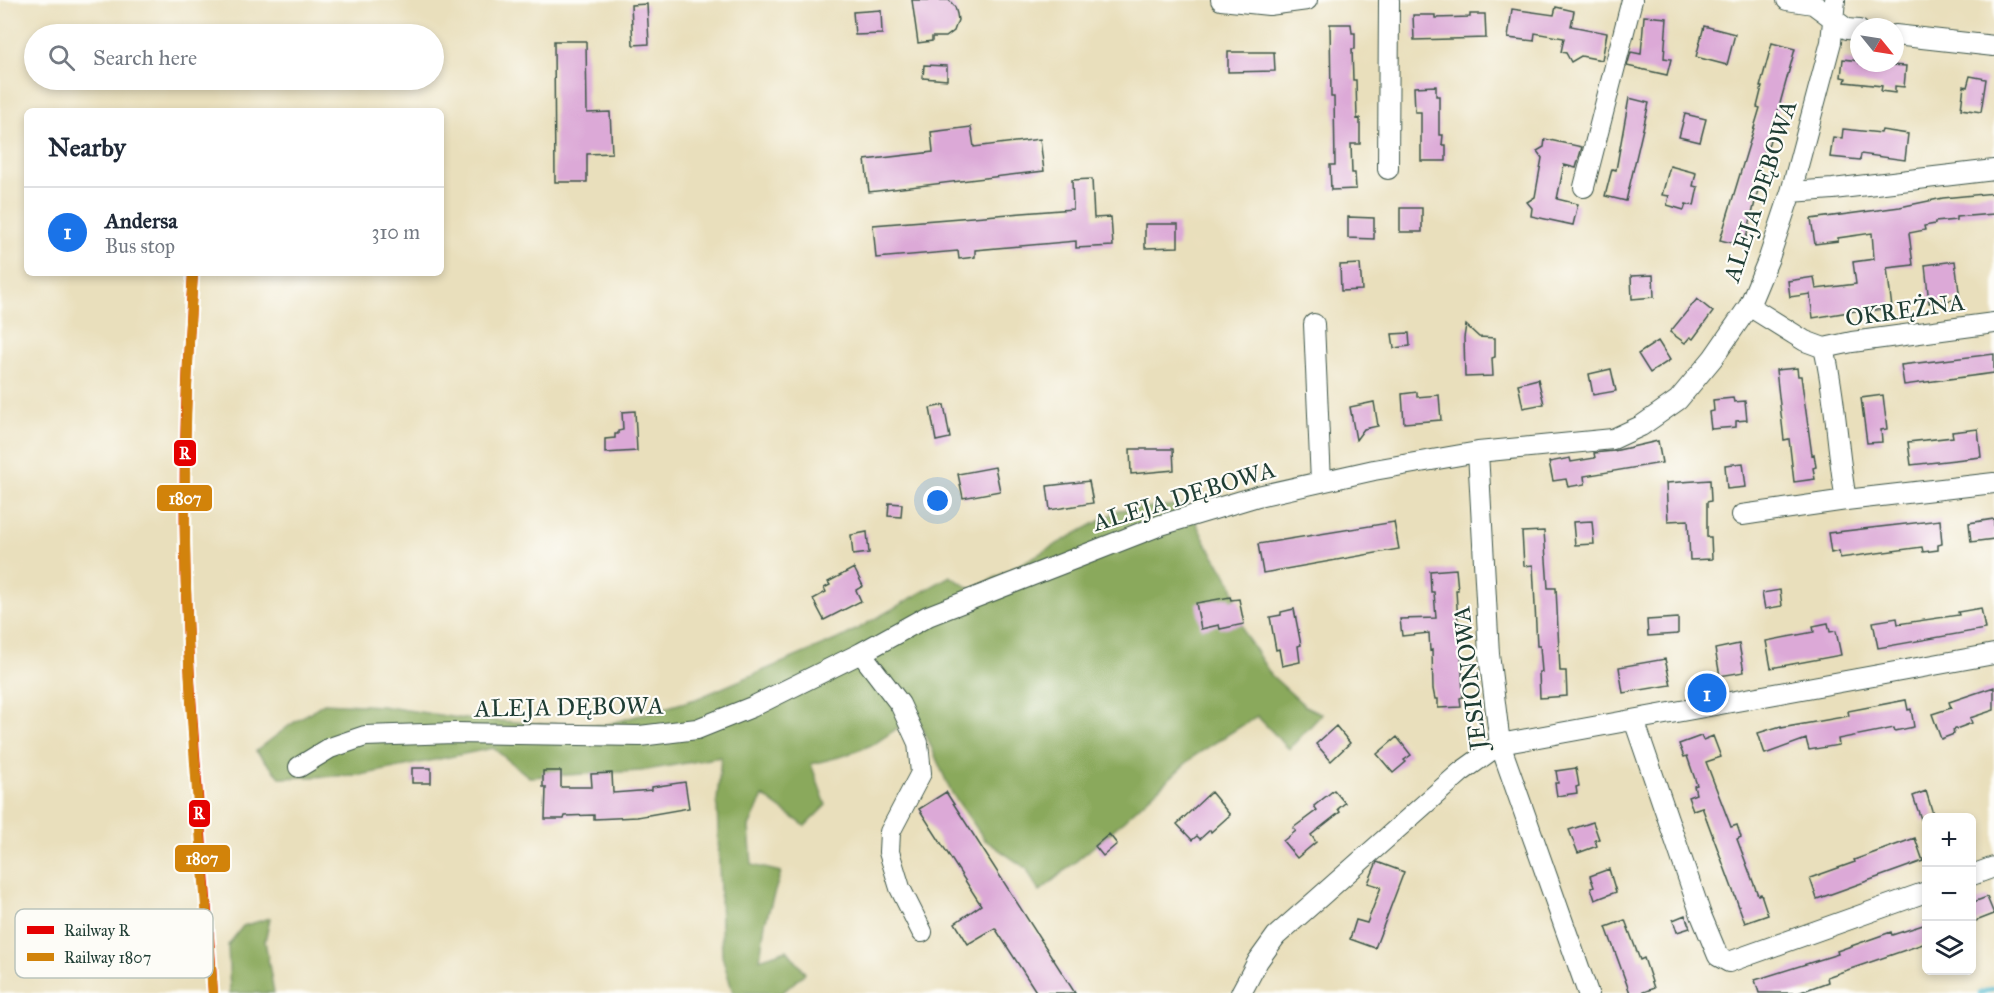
<!DOCTYPE html>
<html lang="en">
<head>
<meta charset="utf-8">
<style>
	:root { --surface:#fff; --page:#f2f2f3; --text:#1f2937; --muted:#747a83; --line:#e0e1e3; --accent:#1a73e8 }
	body { margin:0; font-family:"IM FELL Great Primer",serif; background:var(--page); color:var(--text) }
	.controls { position:absolute; right:18px; bottom:18px; display:grid; overflow:hidden; border-radius:9px; box-shadow:0 3px 9px #0003 }
	.controls button { width:54px; height:54px; display:grid; place-items:center; padding:0; border:0; border-bottom:2px solid var(--line); background:var(--surface); color:var(--text); font:30px sans-serif }
	.compass { position:absolute; left:1850px; top:18px; width:54px; height:54px; border-radius:50%; background:var(--surface); box-shadow:0 3px 9px #0003; rotate:120deg }
	.you { position:absolute; left:938px; top:501px; width:21px; height:21px; margin:-15px; border:4px solid #fff; border-radius:50%; background:#1a73e8; box-shadow:0 0 0 9px #1a73e833 }
	.badge { display:grid; place-items:center; width:39px; height:39px; border-radius:50%; background:var(--accent); color:#fff; font-size:20px; font-weight:700 }
	.pin { position:absolute; translate:-50% -50%; border:3px solid #fff; box-shadow:0 2px 6px #0006 }
	.list { margin:0; padding:0; list-style:none }
	h2 { display:flex; justify-content:space-between; align-items:center; height:78px; margin:0; padding:0 24px; font-size:26px }
	h2 small { font-size:20px; font-weight:400; color:var(--muted) }
	.list li { display:grid; grid-template-columns:39px 1fr auto; gap:18px; align-items:center; box-sizing:border-box; height:90px; padding:0 24px; border-top:2px solid var(--line) }
	.list b { display:block; font-size:22px; white-space:nowrap }
	.list p { margin:0; font-size:20px; white-space:nowrap; color:var(--muted) }
	.list em { font-size:20px; font-style:normal; color:var(--muted) }
	.icon { flex:none; width:33px; height:33px; fill:none; stroke:currentColor; stroke-width:2; stroke-linecap:round; stroke-linejoin:round }
	.map { position:relative; flex:none; width:1994px; height:993px; overflow:hidden }
	.search { position:absolute; background:var(--surface); box-shadow:0 3px 9px #0003; left:24px; top:24px; width:420px; height:66px; display:flex; align-items:center; gap:15px; box-sizing:border-box; padding:0 21px; border-radius:33px; color:var(--muted); font-size:22px }
	.panel { position:absolute; background:var(--surface); box-shadow:0 3px 9px #0003; left:24px; top:108px; width:420px; height:168px; border-radius:9px }
	.map>svg:first-child { display:block }
	.forest { fill:#8aa95c; stroke:#547348; stroke-width:1.5 }
	.lines { fill:none; stroke-linecap:round; stroke-linejoin:round }
	.stream { stroke:#52bad0; stroke-width:5 }
	.building { fill:#dca9d7 }
	.minor-casing { stroke:#3d5548; stroke-width:22 }
	.minor { stroke:#fff; stroke-width:20 }
	.rail-1-casing { stroke:#fdfcf7; stroke-width:15 }
	.rail-2-casing { stroke:#fdfcf7; stroke-width:15 }
	.rail-1 { stroke:#e50000; stroke-width:10 }
	.rail-2 { stroke:#d2830a; stroke-width:10 }
	.labels { text-anchor:middle; stroke-width:4.5; stroke-linejoin:round; paint-order:stroke }
	.street-label { font-size:24px; fill:#1f3d34; stroke:#fdfcf7 }
	.key { fill:#fdfcf7; stroke:#bac3bc; stroke-width:1.5 }
	.key-label { font-size:16px; fill:#1f3d34 }
	.line-badge { stroke:#fdfcf7; stroke-width:2 }
	.badge-label { font-size:16px; text-anchor:middle; font-weight:bold; fill:#fff }
</style>
</head>
<body>
<div class="map">
<svg width="1994" height="993" viewBox="0 0 1994 993">
	<rect width="100%" height="100%" fill="#fdfcf7"/>
	<filter id="ink" filterUnits="userSpaceOnUse"><feTurbulence type="fractalNoise" baseFrequency=".0167" numOctaves="2"/><feDisplacementMap in="SourceGraphic" scale="12" xChannelSelector="R" yChannelSelector="G"/><feConvolveMatrix kernelMatrix="1 2 1 2 8 2 1 2 1" color-interpolation-filters="sRGB"/></filter>
	<filter id="wash" filterUnits="userSpaceOnUse"><feTurbulence type="fractalNoise" baseFrequency=".008" numOctaves="4" result="noise"/><feDisplacementMap in="SourceGraphic" scale="24" xChannelSelector="R" yChannelSelector="G"/><feGaussianBlur stdDeviation="1.35" result="paint"/><feColorMatrix in="noise" values="0 0 0 0 0 0 0 0 0 0 0 0 0 0 0 0 0 1.4 0 .05"/><feComposite in="paint" operator="in"/></filter>
	<g filter="url(#wash)">
		<rect width="100%" height="100%" fill="#e9dfbc"/>
		<!-- forest -->
		<path class="forest" d="M1187,504l19,39 26,41 12,49 27,42 34,31 17,8 -33,35 -32,-33 -63,40 -84,77 -71,59 -12,-23 -42,-29 -34,-48 -34,-77 -43,29 -31,12 -32,8 15,41 -21,21 -42,-30 -14,31 3,38 29,7 -16,51 -5,36 27,-9 18,23 -23,20h-49l-11,-37 -5,-155 4,-44 -80,14 -112,6 -36,-29 -132,27 -80,3 -25,-27 34,-26 34,-22 57,3 78,12 83,6 63,1 91,-26 149,-63 105,-60 23,14 146,-80z
			M270,918l-5,23 9,52h-44l-2,-48 15,-19z"/>
		<g class="lines">
			<!-- stream -->
			<path class="stream" d="M1980,993l14,-5"/>
		</g>
		<g id="blocks">
			<!-- building -->
			<path class="building" d="M912,0h37l6,7 2,7 1,6 -4,11 -8,6h-14v4l-14,2z
				M647,4l2,40 -16,1 -2,-40z
				M1556,7l18,4 -3,15 36,7 -5,27 -21,-4 -10,6 -5,-9 -5,-1 3,-14 -29,-5 -1,8 -26,-3 4,-29 42,6z
				M881,10l1,24 -27,1 -2,-23z
				M1470,14h15l1,24 -72,2 -1,-25h22v3l35,-1z
				M1644,16l23,2 -3,40 7,1 -4,16 -40,-9 4,-14 10,2z
				M1330,24h21l1,9h3v16h-3l1,31h3l1,39 3,-1v26h-9l1,29h3l1,16 -25,1 -1,-25h5l-1,-68h-3z
				M1704,26l31,8 -8,31 -31,-8z
				M554,41h32l1,72 23,-1 2,41 -25,1v28h-32z
				M1772,43l23,6 -27,98 -2,-1 -10,35 4,1 -16,64 -24,-6 40,-132 -3,-1 5,-20h-2z
				M1228,52h46l1,19 -47,1z
				M1843,59l16,2v2l47,3 -2,21 -9,-1v7l-14,-2 1,-5 -37,-4 1,-4 -5,-1z
				M924,65l23,1v14l-24,-2z
				M1970,76l16,3 -5,33 -20,-3 3,-23 3,1z
				M1436,86v10h3v39h4l-1,10h4v16h-25v-49h-6l-1,-25z
				M1629,98l20,5 -23,98 -21,-5 7,-27 4,1z
				M1685,114l21,5 -6,23 -21,-5z
				M971,127l3,20 66,-8 4,32 -175,21 -4,-32 68,-8 -2,-20z
				M1843,129l38,4 1,-3 26,4 -3,26 -44,-6 -1,6 -30,-3 3,-20 9,1z
				M1545,139l37,8 -6,21 -12,-3 -7,34 21,5 -5,21 -42,-9 1,-8 -5,-6 8,-5 7,-39 -5,-7 7,-4z
				M1670,166l26,7 -3,13 5,1 -4,19 -8,-2 -2,6 -17,-5 2,-9 -7,-1z
				M1092,179l2,39 17,-1 2,29 -37,2v-7l-101,9v7l-16,2 -1,-8 -82,7 -3,-33 200,-16 -1,-29z
				M1994,193v21l-38,3v3l-21,2v2l-11,2 1,4 -16,3 4,32 -26,3 5,40 -25,3v-2l-54,9 -3,-24 -20,3 -2,-16 26,-4 2,12 40,-5 -3,-22 21,-3 -2,-26 -34,5v3l-23,3 -4,-25 89,-12 43,-9z
				M1400,208h22v24h-22z
				M1348,217l26,1v21l-26,-1z
				M1145,224h33v23l-33,1z
				M1955,261l5,38 -31,4 -4,-38z
				M1360,264l2,26 -21,1 -1,-26z
				M1653,275l1,22 -22,2 -1,-23z
				M1697,299l16,13 -20,27 -3,-2 -5,6 -15,-11z
				M1466,325l13,12 16,1v19l-3,1 1,18 -28,1 -1,-39z
				M1409,333l1,13 -16,2 -2,-14z
				M1658,341l12,19 -20,13 -12,-19z
				M1994,354v19l-90,12 -3,-20z
				M1797,368l1,8h3l11,79 2,-1 2,13 -3,1 2,11 -21,3 -5,-43 -5,1 -8,-70z
				M1611,369l5,22 -23,4 -4,-21z
				M1538,379l6,25 -21,4 -5,-24z
				M1417,392v5l22,-2 2,25 -37,3 -2,-29z
				M1883,395l4,34 -6,1 1,12 -15,1 -6,-45z
				M1733,398l1,4 11,-1 2,19 -11,1v6l-25,2 -2,-17 5,-1 -1,-11z
				M1374,402l4,24 -14,3 -8,11 -6,-33z
				M944,405l6,33 -14,3 -6,-33z
				M635,411l2,40 -32,2v-14l10,-1v-4h3v-3l5,-1 -1,-18z
				M1978,429l3,28 -70,8 -3,-23 45,-5 -1,-5z
				M1658,441l4,22 -78,13 1,8 -17,3 -2,-8 -13,2 -4,-19 21,-4 1,4 24,-4 -1,-5 20,-2z
				M1130,449h43l1,21 -43,4z
				M1743,463l3,24 -19,2 -2,-24z
				M995,467l5,24 -37,7 -5,-24z
				M1710,480l1,21 -4,1v35h4l1,22 -22,1 -2,-40 -20,1 -2,-38z
				M1089,481l4,22 -43,7 -3,-24z
				M889,503l13,1 -1,13 -13,-1z
				M1994,519v20l-23,3 -2,-19z
				M1940,520l2,24 -4,1v5l-15,2 -1,-5 -82,11 -1,-7 -8,2 -3,-20z
				M1592,521l2,23 -19,1 -2,-23z
				M1394,522l5,27 -136,24 -5,-29z
				M1544,531l4,57h8l4,83h6l1,25 -27,2 -1,-26h3l-2,-26h-3l-4,-81 -9,1 -2,-34z
				M867,532l2,21 -16,2 -2,-20z
				M854,568l9,18 -7,4 5,11 -37,19 -11,-21 13,-7 -2,-4 6,-3 -2,-3z
				M1456,569l2,21h-2l2,34h2l3,73 -3,1 1,9 -23,1v-9h-3l-2,-10 -1,-39 -2,1 -1,-18 -27,3 -2,-17 36,-1 -2,-26h-3l-1,-21z
				M1780,590l2,16 -17,3 -3,-16z
				M1230,597l1,3 8,-1 5,25 -24,5 -1,-4 -18,4 -5,-26z
				M1981,608l4,21 -107,19 -5,-26 24,-4 1,6 61,-9 -1,-3z
				M1294,609l7,36 -3,1 2,16 -18,4 -3,-17 -3,1 -6,-33 11,-2v-3z
				M1678,618v16l-30,2 -1,-16z
				M1828,623l2,9 6,-1 5,24 -70,13 -5,-27 48,-9 -1,-6z
				M1739,644l5,28 -24,4 -5,-27z
				M1665,659l6,26 -48,8 -4,-26z
				M1994,687v23l-24,8 2,5 -19,7 1,4 -13,5 -9,-25 19,-6 -2,-6z
				M1906,700l2,10 3,-1 3,18 -19,4 -1,-3 -56,11 1,6 -30,5 -3,-11 -41,15 -7,-21 23,-7v2l68,-12 -1,-5z
				M1336,726l14,17 -19,18 -15,-17z
				M1701,736l2,4 10,-4 8,21 -15,5 25,65 6,-2 4,12 -4,2 21,56 3,-1 7,21 -23,8 -43,-116 -9,3 -5,-13 8,-3 -2,-8 3,-1 -10,-29 -3,1 -5,-13z
				M1397,737l14,18 -7,5 2,2 -13,11 -16,-19z
				M412,768h19v15h-19z
				M1576,768l3,18 -3,1 1,6 -20,3 -2,-13h3l-2,-12z
				M543,771h18v16h31l-1,-13 21,-1 1,20 39,-3v-3l33,-5 4,26 -52,9 -43,2v-4l-29,1 -1,3h-19l1,-32h-3z
				M1334,790l11,13 -7,6 2,3 -29,23 5,7 -19,16 -14,-17 13,-10 -3,-3 24,-18 -3,-4z
				M1926,791l8,26 -8,1v2l-4,2 -9,-26z
				M946,792l129,201h-38l-42,-65 -27,16 -13,-21 26,-18 -62,-96z
				M1211,792l19,23 -19,17 -1,-2 -10,9 -3,-3 -5,4 -15,-16z
				M1593,822l6,17 -4,1 2,6 -19,7 -9,-23z
				M1109,834l8,10 -14,12 -8,-10z
				M1915,838l8,23 -106,38 -7,-21 45,-16 -1,-2z
				M1377,862l27,10 -29,76 -25,-9 6,-19 11,3 14,-36 -13,-4z
				M1609,869l7,23 -21,8 -4,-12 3,-1 -4,-11z
				M1987,897l7,17 -23,9v-20z
				M1685,915l5,13 -13,4 -4,-12z
				M1625,920l15,40 4,-2 10,30 -13,5h-11l-24,-66z
				M1926,924v19l-99,34 1,5 -30,11h-39l-4,-13 83,-26 -1,-3 54,-19 1,3z"/>
		</g>
	</g>
	<g filter="url(#ink)">
		<use href="#blocks" fill-opacity="0" stroke="#3d5548" stroke-width="1.5"/>
		<g class="lines">
			<!-- minor casing -->
			<g class="minor-casing">
				<path id="minor" d="M1221,0l48,5 38,-5
					M1787,0l26,4 34,25 12,1
					M1895,35l99,11
					M1388,169l1,-169
					M1584,187l48,-187
					M1791,192l42,-3 161,-19
					M1749,306l56,35 19,7 28,-6 142,-19
					M1314,324l7,158
					M1824,348c12,50 13,102 22,152l148,-17
					M1478,452l11,202 11,90 88,249
					M1742,515l104,-15
					M861,653l39,51 18,39 3,30 -31,59 -1,20 11,36 22,44
					M1634,720l67,195 17,41 11,6 197,-70
					M299,767l31,-19 35,-12 89,-3 186,3 57,-7 55,-22 109,-54 67,-37 233,-91 97,-29 116,-26 104,-18 135,-13 28,-13 37,-26 35,-42 36,-52 20,-48 22,-66 40,-150 4,-42
					M1972,875l22,-8
					M1241,993l17,-32 18,-25 185,-164 39,-28 494,-90"/>
			</g>
			<!-- minor -->
			<use href="#minor" class="minor"/>
			<!-- rail-1 casing -->
			<g class="rail-1-casing">
				<path id="rail-1" d="M193,273c-6,91 -10,181 -8,272 2,149 18,299 28,448"/>
			</g>
			<!-- rail-2 casing -->
			<g class="rail-2-casing">
				<path id="rail-2" d="M193,273c-6,89 -9,178 -8,267 2,152 16,302 28,453"/>
			</g>
			<!-- rail-1 -->
			<use href="#rail-1" class="rail-1"/>
			<!-- rail-2 -->
			<use href="#rail-2" class="rail-2"/>
		</g>
	</g>
	<g class="labels">
		<!-- street labels -->
		<g class="street-label">
			<text transform="translate(1760 191) rotate(-72)" y="8">ALEJA DĘBOWA</text>
			<text transform="translate(1905 310) rotate(-8)" y="8">OKRĘŻNA</text>
			<text transform="translate(1184 496) rotate(-17)" y="8">ALEJA DĘBOWA</text>
			<text transform="translate(1470 678) rotate(-97)" y="8">JESIONOWA</text>
			<text transform="translate(569 707) rotate(-1)" y="8">ALEJA DĘBOWA</text>
		</g>
	</g>
	<!-- legend -->
	<rect x="15" y="909" width="198" height="69" rx="9" class="key"/>
	<rect x="27" y="926" width="27" height="8" fill="#e50000"/>
	<rect x="27" y="953" width="27" height="8" fill="#d2830a"/>
	<g class="key-label">
		<text x="64" y="936">Railway R</text>
		<text x="64" y="963">Railway 1807</text>
	</g>
	<g class="line-badge">
		<rect x="173" y="439" width="24" height="28" rx="6" fill="#e50000"/>
		<rect x="156" y="484" width="57" height="28" rx="6" fill="#d2830a"/>
		<rect x="188" y="799" width="23" height="29" rx="6" fill="#e50000"/>
		<rect x="174" y="844" width="57" height="29" rx="6" fill="#d2830a"/>
	</g>
	<g class="badge-label">
		<text x="185" y="459">R</text>
		<text x="185" y="504">1807</text>
		<text x="199" y="819">R</text>
		<text x="202" y="864">1807</text>
	</g>
</svg>
<div class="controls">
<button>+</button>
<button>−</button>
<button><svg class="icon" aria-label="layers" viewBox="0 0 24 24"><path d="M12 4l9 5-9 5-9-5zM3 14l9 5 9-5"/></svg></button>
</div>
<svg class="compass" viewBox="-18 -18 36 36"><path d="M0-13l5 13h-10z" fill="#e53935"/><path d="M0 13l5-13h-10z" fill="#747a83"/></svg>
<div class="you"></div>
<div class="pin badge" style="left:1707px;top:693px">1</div>
<div class="search"><svg class="icon" aria-label="search" viewBox="0 0 24 24"><circle cx="10" cy="10" r="6"/><path d="M15 15l6 6"/></svg>Search here</div>
<section class="panel">
<h2>Nearby<small></small></h2>
<ul class="list">
<li><span class="badge">1</span><div><b>Andersa</b><p>Bus stop</p></div><em>310 m</em></li>
</ul>
</section>
</div>
</body>
</html>
